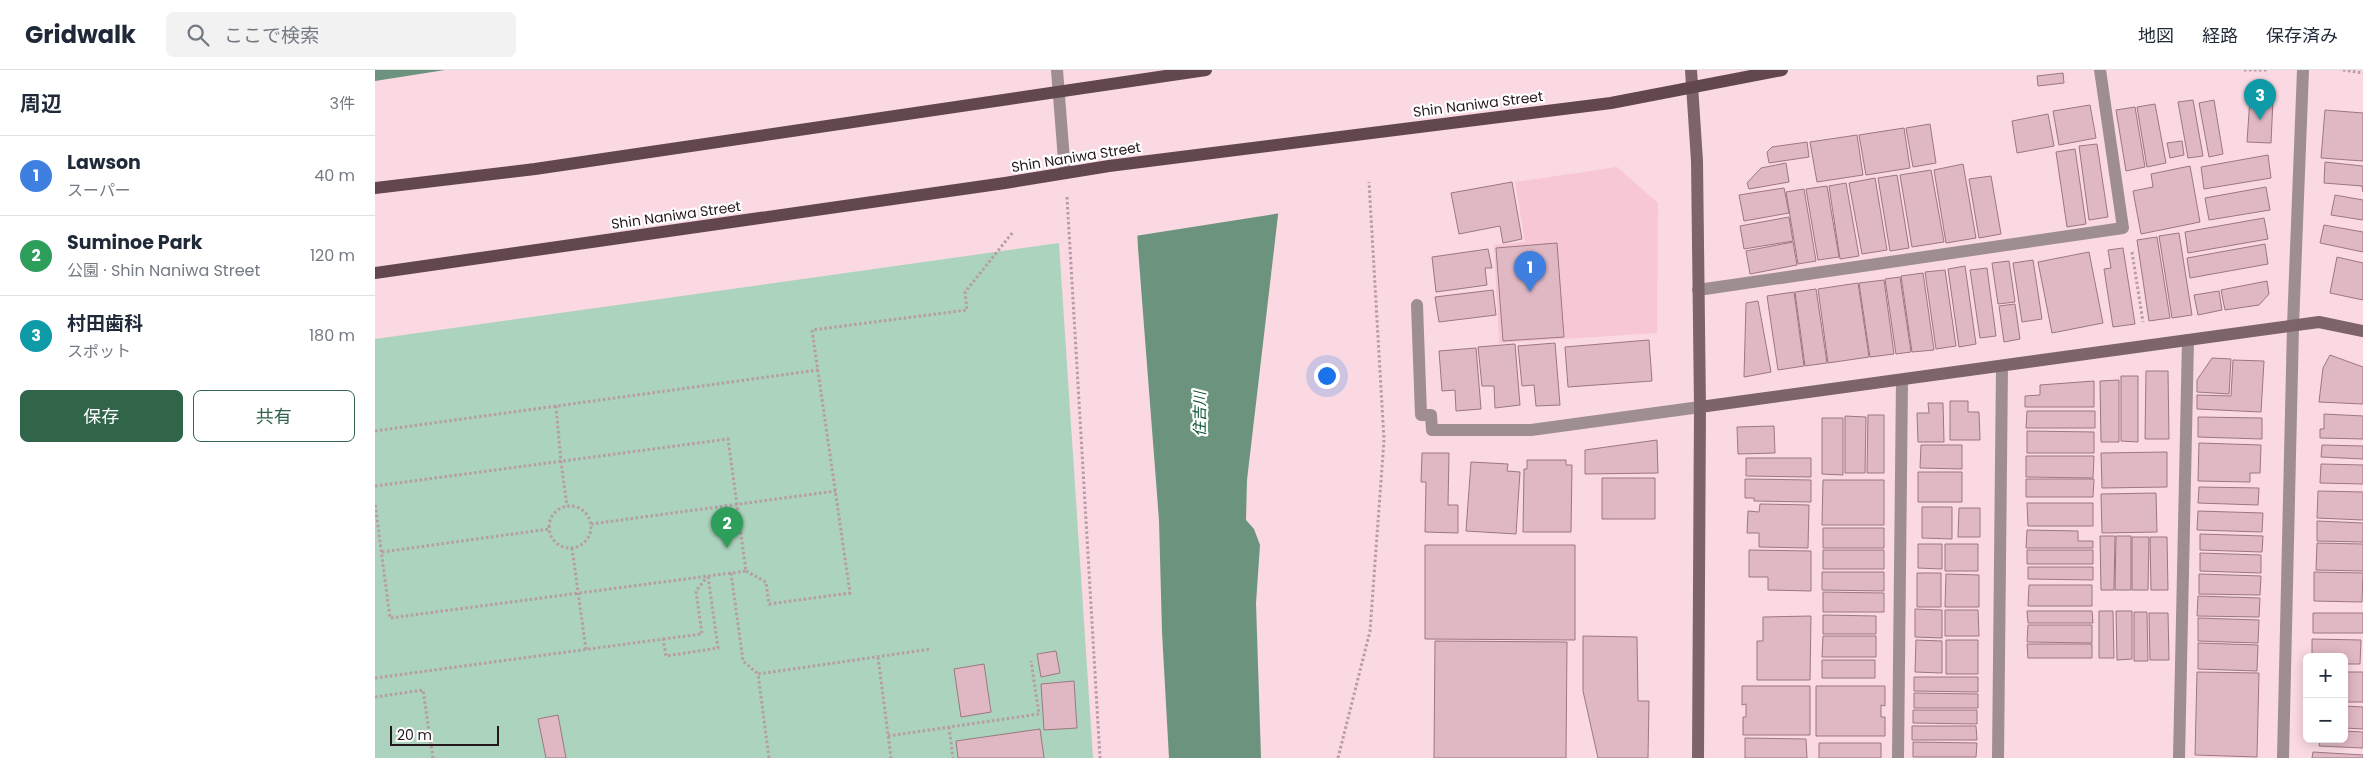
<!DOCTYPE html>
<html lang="ja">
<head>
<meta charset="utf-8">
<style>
	:root { --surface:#fff; --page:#f2f2f3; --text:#1f2937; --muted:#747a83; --line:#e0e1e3; --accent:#30654a }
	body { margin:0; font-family:Poppins,"Noto Sans JP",sans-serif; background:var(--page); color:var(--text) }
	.controls { position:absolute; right:15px; bottom:15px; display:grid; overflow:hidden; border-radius:8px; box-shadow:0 2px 12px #0003 }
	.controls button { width:45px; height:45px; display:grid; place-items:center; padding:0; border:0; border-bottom:1px solid var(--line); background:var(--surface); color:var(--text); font:25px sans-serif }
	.scale { position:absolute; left:15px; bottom:12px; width:109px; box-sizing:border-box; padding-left:5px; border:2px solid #25171c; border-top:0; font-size:14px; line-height:18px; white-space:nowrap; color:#25171c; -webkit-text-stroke:4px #fff; paint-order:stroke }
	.you { position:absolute; left:951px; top:305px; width:18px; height:18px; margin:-12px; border:4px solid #fff; border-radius:50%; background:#1a73e8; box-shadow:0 0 0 8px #1a73e833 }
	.badge { display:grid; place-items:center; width:32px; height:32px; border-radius:50%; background:var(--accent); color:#fff; font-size:16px; font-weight:700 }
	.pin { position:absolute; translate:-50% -41px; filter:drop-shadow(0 1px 2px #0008) }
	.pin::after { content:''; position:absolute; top:26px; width:18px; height:15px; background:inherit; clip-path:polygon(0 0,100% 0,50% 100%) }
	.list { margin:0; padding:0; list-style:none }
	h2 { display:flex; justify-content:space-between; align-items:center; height:65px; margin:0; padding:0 20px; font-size:21px }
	h2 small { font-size:16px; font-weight:400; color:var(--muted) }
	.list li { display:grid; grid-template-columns:32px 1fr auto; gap:15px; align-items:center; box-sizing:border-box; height:80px; padding:0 20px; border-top:1px solid var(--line) }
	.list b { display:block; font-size:19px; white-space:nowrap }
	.list p { margin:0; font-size:16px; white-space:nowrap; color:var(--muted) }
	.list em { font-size:16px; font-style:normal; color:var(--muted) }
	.actions { display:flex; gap:10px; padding:15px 20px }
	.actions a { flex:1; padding:11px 0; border:1px solid var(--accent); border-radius:8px; text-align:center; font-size:18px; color:var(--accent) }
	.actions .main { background:var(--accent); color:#fff }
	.icon { flex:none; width:28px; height:28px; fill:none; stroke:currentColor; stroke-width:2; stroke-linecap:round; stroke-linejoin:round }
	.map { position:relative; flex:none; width:1988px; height:688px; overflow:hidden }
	header { display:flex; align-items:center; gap:30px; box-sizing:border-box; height:70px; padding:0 25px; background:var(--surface); border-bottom:1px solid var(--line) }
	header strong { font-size:24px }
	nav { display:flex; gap:28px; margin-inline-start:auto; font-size:18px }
	.search { width:350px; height:45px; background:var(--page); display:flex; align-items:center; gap:12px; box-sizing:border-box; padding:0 18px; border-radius:8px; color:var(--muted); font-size:19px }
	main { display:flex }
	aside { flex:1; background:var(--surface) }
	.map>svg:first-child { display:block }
	.built { fill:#f8c7d5 }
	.green { fill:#acd3bd }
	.water { fill:#6c937d }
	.pier { fill:#fad9e2 }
	.building { fill:#e0b8c3; stroke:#9c7782 }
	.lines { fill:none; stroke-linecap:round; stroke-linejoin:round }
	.path { stroke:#b79ca4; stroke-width:3; stroke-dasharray:2.5 2.5; stroke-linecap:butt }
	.lane { stroke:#9e8d91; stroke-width:12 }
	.street { stroke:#9e8d91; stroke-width:12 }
	.secondary { stroke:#7c646a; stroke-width:12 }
	.primary { stroke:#63474f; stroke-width:12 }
	.labels { text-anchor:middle; stroke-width:4.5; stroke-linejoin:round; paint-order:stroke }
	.street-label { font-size:14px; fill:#25171c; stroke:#fff }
	.water-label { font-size:15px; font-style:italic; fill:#0b5335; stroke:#fff }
</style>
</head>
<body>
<header>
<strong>Gridwalk</strong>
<div class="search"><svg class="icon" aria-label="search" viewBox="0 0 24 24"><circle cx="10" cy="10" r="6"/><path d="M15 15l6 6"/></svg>ここで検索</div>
<nav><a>地図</a><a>経路</a><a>保存済み</a></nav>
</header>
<main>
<aside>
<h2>周辺<small>3件</small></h2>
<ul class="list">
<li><span class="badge" style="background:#3f7fe0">1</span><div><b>Lawson</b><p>スーパー</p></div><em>40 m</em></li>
<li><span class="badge" style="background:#2e9e5b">2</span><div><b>Suminoe Park</b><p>公園 · Shin Naniwa Street</p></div><em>120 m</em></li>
<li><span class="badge" style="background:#0f9aa8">3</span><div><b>村田歯科</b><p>スポット</p></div><em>180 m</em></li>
</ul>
<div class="actions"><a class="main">保存</a><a>共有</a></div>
</aside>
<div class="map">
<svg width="1988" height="688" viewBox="0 0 1988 688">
	<rect width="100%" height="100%" fill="#fad9e2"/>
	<!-- built -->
	<path class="built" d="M1242,97l41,36 -1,130 -158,10 -5,-98 31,-3 -10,-60z"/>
	<!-- green -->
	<path class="green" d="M684,173l34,515h-718v-419z"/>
	<!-- water -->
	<path class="water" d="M0,0h70l-70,11z
		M754,0h166l-48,410 -1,40 8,9 6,16 -4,58 5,155h-92l-7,-126 -3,-112 -21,-272z"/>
	<!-- pier -->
	<path class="pier" d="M751,0h172l-17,143 -146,23z"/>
	<!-- building -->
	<path class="building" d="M1688,3l1,10 -26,3 -1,-10z
		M1875,28l23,1 -2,44 -24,-1z
		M1818,30l10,56 -15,2 -10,-56z
		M1839,30l9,54 -14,3 -10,-54z
		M1780,34l11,59 -19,4 -10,-60z
		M1715,35l6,33 -37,7 -6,-34z
		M1760,37l10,60 -19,4 -10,-61z
		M1950,40l38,3v48l-42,-3z
		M1673,44l6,32 -37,7 -5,-32z
		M1555,54l6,39 -23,4 -7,-39z
		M1529,58l6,40 -44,7 -7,-40z
		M1482,65l6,40 -46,7 -7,-40z
		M1807,71l2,14 -14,3 -3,-15z
		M1432,72l2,15 -40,6 -2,-11 5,-5z
		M1722,74l11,73 -19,3 -10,-74z
		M1700,79l11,75 -19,3 -11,-75z
		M1893,85l3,23 -67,11 -3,-22z
		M1950,92l38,4v26l-1,-6 -38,-3z
		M1411,93l3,19 -40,7 -2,-6 14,-15z
		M1588,94l13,74 -30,5 -12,-73z
		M1815,96l10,56 -59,12 -8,-43 20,-4 -2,-13z
		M1556,100l13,72 -32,5 -12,-72z
		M1522,105l12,73 -19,3 -12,-73z
		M1616,106l10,58 -22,4 -10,-59z
		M1500,108l12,72 -25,4 -13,-71z
		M1137,112l10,57 -19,4 -3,-17 -41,8 -8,-41z
		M1471,113l13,73 -19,3 -11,-73z
		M1452,116l12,71 -21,3 -12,-71z
		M1891,117l4,23 -61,10 -4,-22z
		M1409,118l5,25 -45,8 -5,-26z
		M1429,119l12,72 -18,3 -12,-72z
		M1960,125l28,5v20l-32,-5z
		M1414,147l4,24 -49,8 -4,-23z
		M1889,148l4,21 -80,14 -3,-21z
		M1949,155l39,7v20l-43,-9z
		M1804,163l13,82 -20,3 -13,-82z
		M1782,167l13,81 -21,3 -12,-81z
		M1418,172l4,23 -47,9 -4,-23z
		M1182,173l7,94 -61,4 -7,-93z
		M1890,174l3,20 -78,14 -3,-20z
		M1748,178l12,76 -22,3 -9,-58 7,-1 -3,-18z
		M1113,179l4,19h-7l2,17 -51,7 -4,-35z
		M1714,182l14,71 -51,10 -14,-71z
		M1962,187l26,6v37l-33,-7z
		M1658,190l9,59 -20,3 -9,-59z
		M1634,191l6,41 -17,2 -6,-41z
		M1590,196l11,78 -17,3 -11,-78z
		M1612,198l9,68 -16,2 -10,-68z
		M1570,200l11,76 -20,3 -11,-77z
		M1548,203l11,77 -22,2 -11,-76z
		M1525,207l11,75 -15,2 -11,-75z
		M1509,210l10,74 -24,3 -11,-74z
		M1892,211l2,13 -10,11 -34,5 -4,-20z
		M1483,213l11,74 -41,6 -10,-74z
		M1441,219l11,74 -22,3 -10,-74z
		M1118,220l3,25 -57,7 -4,-25z
		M1844,221l3,19 -24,5 -4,-20z
		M1419,222l10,74 -26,4 -11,-74z
		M1383,231l13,71 -27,5 2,-74z
		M1640,234l5,35 -16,3 -5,-36z
		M1274,270l3,41 -84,6 -3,-40z
		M1180,273l5,62 -24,1 -2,-21 -12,1 -4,-40z
		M1140,274l5,61 -25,3 -1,-22h-12l-4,-39z
		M1101,278l5,61 -25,2 -1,-21 -13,1 -3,-40z
		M1955,285l33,12v37l-44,-2 4,-34z
		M1837,288l19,1 -2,35 -32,-2v-12z
		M1858,290l31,1 -3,51 -64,-3v-14l34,1z
		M1771,301h22l1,68h-24z
		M1746,306h17v66l-17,-1z
		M1744,310v62h-18l-1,-61z
		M1719,311v26h-69v-11l15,-1v-10z
		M1575,331h18v11h11l1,28h-30z
		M1553,333h15l1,39h-26l-1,-29h12z
		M1652,341h68v17h-69z
		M1949,344l39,2v23l-43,-1v-9h4z
		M1493,345h16v58h-17z
		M1470,346l21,1 -1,56h-20z
		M1823,347l64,1v21l-64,-2z
		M1447,348h21v57l-21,-1z
		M1399,356l1,27 -37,1 -1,-27z
		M1652,361l67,1v21h-67z
		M1282,370l1,33 -73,1v-24z
		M1824,373l62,2 -1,28h-10v9l-52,-1z
		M1546,375h41v24l-42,-1z
		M1947,375l41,1v13l-42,-2z
		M1792,382v35l-65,1 -1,-35z
		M1047,383h27l-1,52h10v28l-33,-1 1,-50h-5z
		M1651,386h68l-1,22 -67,-1z
		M1371,388h65v19l-65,-1z
		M1152,390h39v5h6l-1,67h-48l1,-63h3z
		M1096,392l37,2 -1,7 13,1 -4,62 -50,-3z
		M1946,394l42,1v19l-43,-1z
		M1543,402h44v30h-44z
		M1227,408h53v41h-53z
		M1370,409l66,1v22l-57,-1v-3h-9z
		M1651,409h68l-1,18h-67z
		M1448,410h61v45h-62z
		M1824,417l60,1 -1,17 -60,-2z
		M1943,421l45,1v28l-46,-2z
		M1781,423l1,39 -55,1 -1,-39z
		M1652,433h66v23h-65z
		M1385,434l49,1 -1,43 -49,-1v-14h-12l1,-22 11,1z
		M1547,437h30v32l-30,-1z
		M1584,438h21v29h-22z
		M1823,441l65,2 -1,19 -65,-2z
		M1942,451l46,2v19l-46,-1z
		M1448,458h61v20h-61z
		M1652,460l51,1v10h15v7h-67z
		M1825,464l63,2 -1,16 -62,-2z
		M1725,466h15l-1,54h-13z
		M1741,466h15v54h-16z
		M1757,467h17l-1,53h-16z
		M1775,467h17l1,53h-17z
		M1942,473l46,1v27l-47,-1z
		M1543,474h24v25l-24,-1z
		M1570,474h33v27h-33z
		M1050,475h150v95l-150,-1z
		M1374,480l62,1v40l-43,-1v-13h-19z
		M1448,480h61v19h-61z
		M1652,480h66v14h-66z
		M1825,483l61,2v18l-61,-2z
		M1653,497h65v13l-65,-1z
		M1447,502h62v19l-62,-1z
		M1939,502l49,1 -1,29 -48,-1z
		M1542,503h24v34h-24z
		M1571,504l33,1v32h-34z
		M1824,504l62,2 -1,19 -61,-1z
		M1654,515h63v21h-64z
		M1448,522l61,1v19h-61z
		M1823,526l62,2 -1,19 -62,-1z
		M1540,539l27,1v28l-27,-1z
		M1570,540h33l1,26h-34z
		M1652,541h65l1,12h-65z
		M1724,541h14l1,47h-15z
		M1741,541h16v48l-15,1z
		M1759,542h13l1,49h-14z
		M1774,543h19l1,47h-19z
		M1938,543h50v20h-50z
		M1448,545l53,1v18h-53z
		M1436,546l-1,64h-53v-39h6v-24z
		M1823,548l61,2 -1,23 -60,-2z
		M1653,555h64v18l-65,-1z
		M1208,566l54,1 1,64h11l-1,57h-50l-15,-67z
		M1448,566h53v21h-54z
		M1937,569l49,1 -1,24h-16v-7h-32z
		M1541,570l26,1v32l-27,-1z
		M1571,570h32v34h-32z
		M1060,571l132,1 -1,116h-132z
		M1823,573l60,2 -1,26 -59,-2z
		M1652,574h65v14h-64z
		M681,581l4,22 -19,4 -4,-23z
		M1447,590h53v18h-53z
		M609,594l7,48 -30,5 -7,-48z
		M1822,602l62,1 -2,84 -62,-2z
		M1969,602h19v30h-19z
		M1539,607h64v15l-64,-1z
		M699,611l3,47 -33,2 -3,-46z
		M1367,616h68v49h-67v-18h3v-13l-4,1z
		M1441,616h69v20l-4,-1v12h4v19h-69z
		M1539,623l64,1v14h-64z
		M1969,636l19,1v22l-19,-1z
		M1538,640h64v14l-64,-1z
		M183,645l8,43h-20l-8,-39z
		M1537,656h64l1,14h-65z
		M665,659l4,29h-86l-2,-17z
		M1969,661l19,1v16l-44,-2 1,-7h24z
		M1370,668l61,1 1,19h-62z
		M1538,672l64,1 -1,14h-63z
		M1444,673h62v15h-62z
		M1938,682l50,3v3h-51z"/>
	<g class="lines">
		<!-- path -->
		<path class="path" d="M1869,0h23
			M1968,0l20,3
			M692,127l33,561
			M1757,182l11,70
			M181,336l5,56 6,44
			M0,361l443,-61
			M0,416l353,-47 18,132 -356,47 -15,-115
			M174 457a21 21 0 1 1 42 0a21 21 0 1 1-42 0Z
			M216,454l245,-33
			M197,478l14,102
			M7,482l167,-23
			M371,501l20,11 3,22 81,-11 -38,-263 155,-20 -2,-18 48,-60
			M356,503l12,88 15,13
			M288,569l39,-5 -6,-43 11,-14
			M503,587l13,101
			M0,608l288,-39 3,17 52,-8 -10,-72
			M0,627l48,-7 10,68
			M574,657l4,31
			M513,666l151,-22 -8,-53
			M394,688l-11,-84 173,-25
			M963,688l32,-127 14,-191 -15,-258"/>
		<!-- lane -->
		<path class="lane" d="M1323,220l425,-62 -23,-158
			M1042,235l4,110h10l1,15h99l169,-23"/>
		<!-- street -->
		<path class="street" d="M682,0l8,103
			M1523,688l4,-378
			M1623,688l4,-392
			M1804,688l9,-418
			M1908,688l10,-432 10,-256"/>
		<!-- secondary -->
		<path class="secondary" d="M1316,0l6,91 3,246 -2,351
			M1325,337l619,-85 44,9"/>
		<!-- primary -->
		<path class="primary" d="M0,118l160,-19 671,-99
			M0,203l630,-90 104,-17 502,-63 171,-33"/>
	</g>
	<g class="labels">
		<!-- street labels -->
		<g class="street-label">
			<text transform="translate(1103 34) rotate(-7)" y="5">Shin Naniwa Street</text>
			<text transform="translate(701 87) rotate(-9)" y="5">Shin Naniwa Street</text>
			<text transform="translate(301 145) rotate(-8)" y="5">Shin Naniwa Street</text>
		</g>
		<!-- water labels -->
		<g class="water-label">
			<text transform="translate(825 344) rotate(-90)" y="5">住吉川</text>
		</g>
	</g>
</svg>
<div class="controls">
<button>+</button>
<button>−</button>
</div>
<div class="scale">20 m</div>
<div class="you"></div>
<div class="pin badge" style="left:1155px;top:222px;background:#3f7fe0">1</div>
<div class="pin badge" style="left:352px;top:478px;background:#2e9e5b">2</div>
<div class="pin badge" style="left:1885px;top:50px;background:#0f9aa8">3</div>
</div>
</main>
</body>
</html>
